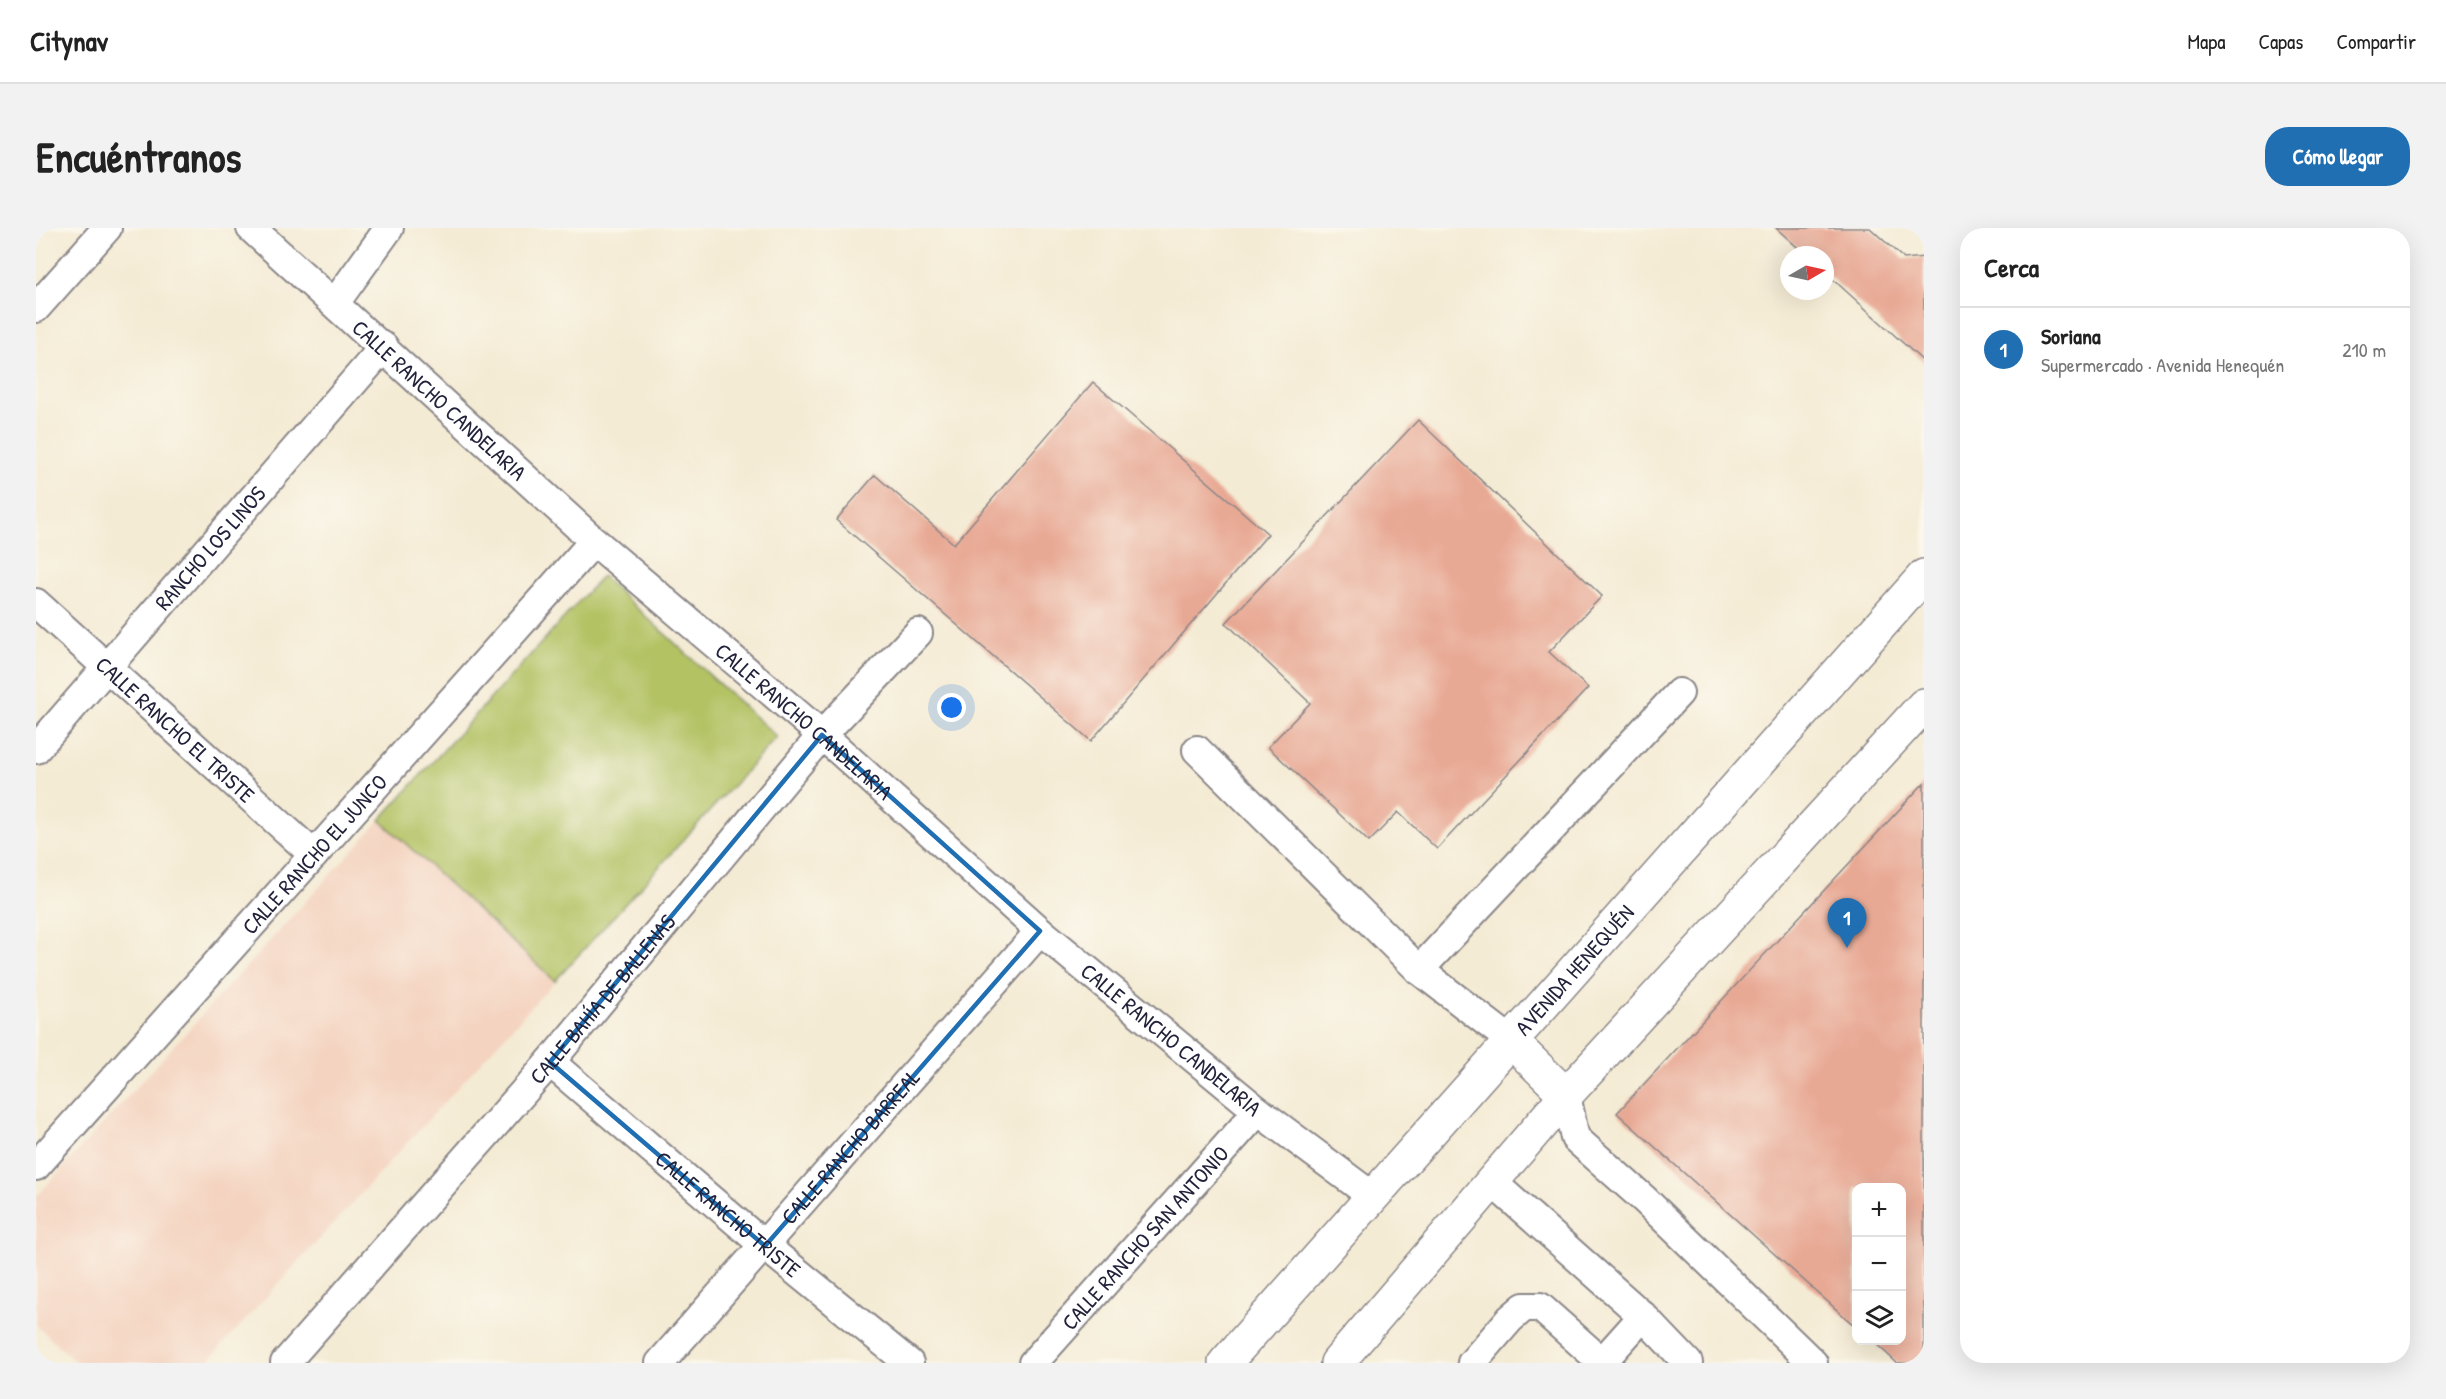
<!DOCTYPE html>
<html lang="es">
<head>
<meta charset="utf-8">
<style>
	:root { --surface:#fff; --page:#f2f2f2; --text:#222; --muted:#767676; --line:#e0e0e0; --accent:#1f6fb2 }
	body { margin:0; font-family:"Patrick Hand",sans-serif; background:var(--page); color:var(--text) }
	.controls { position:absolute; right:18px; bottom:18px; display:grid; overflow:hidden; border-radius:12px; box-shadow:0 6px 24px #0002 }
	.controls button { width:54px; height:54px; display:grid; place-items:center; padding:0; border:0; border-bottom:2px solid var(--line); background:var(--surface); color:var(--text); font:30px sans-serif }
	.compass { position:absolute; left:1744px; top:18px; width:54px; height:54px; border-radius:50%; background:var(--surface); box-shadow:0 6px 24px #0002; rotate:81deg }
	.you { position:absolute; left:916px; top:480px; width:21px; height:21px; margin:-15px; border:4px solid #fff; border-radius:50%; background:#1a73e8; box-shadow:0 0 0 9px #1a73e833 }
	.badge { display:grid; place-items:center; width:39px; height:39px; border-radius:50%; background:var(--accent); color:#fff; font-size:20px; font-weight:700 }
	.pin { position:absolute; translate:-50% -50px; filter:drop-shadow(0 2px 3px #0008) }
	.pin::after { content:''; position:absolute; top:32px; width:21px; height:18px; background:inherit; clip-path:polygon(0 0,100% 0,50% 100%) }
	.list { margin:0; padding:0; list-style:none }
	h2 { display:flex; justify-content:space-between; align-items:center; height:78px; margin:0; padding:0 24px; font-size:26px }
	h2 small { font-size:20px; font-weight:400; color:var(--muted) }
	.list li { display:grid; grid-template-columns:39px 1fr auto; gap:18px; align-items:center; box-sizing:border-box; height:84px; padding:0 24px; border-top:2px solid var(--line) }
	.list b { display:block; font-size:22px; white-space:nowrap }
	.list p { margin:0; font-size:20px; white-space:nowrap; color:var(--muted) }
	.list em { font-size:20px; font-style:normal; color:var(--muted) }
	.icon { flex:none; width:33px; height:33px; fill:none; stroke:currentColor; stroke-width:2; stroke-linecap:round; stroke-linejoin:round }
	.map { position:relative; flex:none; width:1888px; height:1135px; overflow:hidden; border-radius:24px }
	header { display:flex; align-items:center; gap:36px; box-sizing:border-box; height:84px; padding:0 30px; background:var(--surface); border-bottom:2px solid var(--line) }
	header strong { font-size:28px }
	nav { display:flex; gap:33px; margin-inline-start:auto; font-size:21px }
	.intro { display:flex; align-items:center; justify-content:space-between; box-sizing:border-box; height:144px; padding:0 36px }
	h1 { margin:0; font-size:42px }
	.button { padding:15px 27px; border-radius:24px; background:var(--accent); color:#fff; font-size:21px; font-weight:700 }
	main { display:flex; gap:36px; padding:0 36px }
	aside { flex:1; background:var(--surface); border-radius:24px; box-shadow:0 6px 24px #0002 }
	.map>svg:first-child { display:block }
	.built { fill:#f4d3c0 }
	.green { fill:#b3c264; stroke:#6a7250; stroke-width:1.5 }
	.building { fill:#e8a994 }
	.lines { fill:none; stroke-linecap:round; stroke-linejoin:round }
	.minor-casing { stroke:#8b8688; stroke-width:32 }
	.major-casing { stroke:#8b8688; stroke-width:36 }
	.minor { stroke:#fff; stroke-width:28 }
	.major { stroke:#fff; stroke-width:33 }
	.marked { fill:none; stroke:#1f6fb2; stroke-width:4.5; stroke-linejoin:round }
	.labels { text-anchor:middle; stroke-width:4.5; stroke-linejoin:round; paint-order:stroke }
	.street-label { font-size:22px; fill:#22223b; stroke:#fbf7ec }
</style>
</head>
<body>
<header>
<strong>Citynav</strong>
<nav><a>Mapa</a><a>Capas</a><a>Compartir</a></nav>
</header>
<div class="intro"><h1>Encuéntranos</h1><a class="button">Cómo llegar</a></div>
<main>
<div class="map">
<svg width="1888" height="1135" viewBox="0 0 1888 1135">
	<rect width="100%" height="100%" fill="#fbf7ec"/>
	<filter id="ink" filterUnits="userSpaceOnUse"><feTurbulence type="fractalNoise" baseFrequency=".0167" numOctaves="2"/><feDisplacementMap in="SourceGraphic" scale="12" xChannelSelector="R" yChannelSelector="G"/><feConvolveMatrix kernelMatrix="1 2 1 2 8 2 1 2 1" color-interpolation-filters="sRGB"/></filter>
	<filter id="wash" filterUnits="userSpaceOnUse"><feTurbulence type="fractalNoise" baseFrequency=".008" numOctaves="4" result="noise"/><feDisplacementMap in="SourceGraphic" scale="24" xChannelSelector="R" yChannelSelector="G"/><feGaussianBlur stdDeviation="1.35" result="paint"/><feColorMatrix in="noise" values="0 0 0 0 0 0 0 0 0 0 0 0 0 0 0 0 0 1.4 0 .05"/><feComposite in="paint" operator="in"/></filter>
	<g filter="url(#wash)">
		<rect width="100%" height="100%" fill="#f4ebd4"/>
		<!-- built -->
		<path class="built" d="M344,592l175,161 -349,382h-129l-41,-38v-128z"/>
		<!-- green -->
		<path class="green" d="M566,348l175,161 -222,244 -175,-161z"/>
		<g id="blocks">
			<!-- building -->
			<path class="building" d="M1740,0h94l34,31 20,-2v105l-99,-90v-17h-19z
				M1057,154l175,152 -177,207 -255,-221 39,-45 79,69z
				M1382,192l184,176 -53,56 39,36 -151,161 -39,-37 -29,30 -101,-95 42,-44 -84,-80z
				M1888,555v580h-27l-25,-23h30v-152h-46v139l-239,-214z"/>
		</g>
	</g>
	<g filter="url(#ink)">
		<use href="#blocks" fill-opacity="0" stroke="#8b8688" stroke-width="1.5"/>
		<g class="lines">
			<!-- minor casing -->
			<g class="minor-casing">
				<g id="minor">
					<path id="s1" d="M215,0l343,313 228,194 218,196 218,180 114,85"/>
					<path d="M299,75l54,-75"/>
					<path d="M0,80l71,-80"/>
					<path id="s2" d="M0,375l278,252"/>
					<path id="s3" d="M0,521l348,-402"/>
					<path d="M1161,522l222,220 91,70"/>
					<path d="M1383,742l260,-277"/>
					<path id="s4" d="M514,834l215,184 144,117"/>
					<path d="M1530,867l9,43 70,62 168,163"/>
					<path id="s5" d="M0,938l558,-625"/>
					<path d="M1456,954l151,134 45,47"/>
					<path id="s6" d="M249,1135l265,-301 272,-327 96,-102"/>
					<path id="s7" d="M624,1135l380,-432"/>
					<path id="s8" d="M997,1135l225,-252"/>
					<path d="M1436,1135l38,-44 14,-12h16l62,55"/>
					<path d="M1565,1135l42,-47"/>
				</g>
			</g>
			<!-- major casing -->
			<g class="major-casing">
				<g id="major">
					<path d="M1474,812l56,55"/>
					<path id="s9" d="M1189,1135l699,-787"/>
					<path d="M1301,1135l229,-268 358,-390"/>
				</g>
			</g>
			<!-- minor -->
			<use href="#minor" class="minor"/>
			<!-- major -->
			<use href="#major" class="major"/>
		</g>
	</g>
	<!-- marked area -->
	<path class="marked" d="M786,507l218,196 -275,315 -215,-184z"/>
	<g class="labels">
		<!-- street labels -->
		<g class="street-label">
			<text dy="8" stroke="none"><textPath href="#s1" startOffset="255">CALLE RANCHO CANDELARIA</textPath></text>
			<text dy="8" stroke="none"><textPath href="#s3" startOffset="266">RANCHO LOS LINOS</textPath></text>
			<text dy="8" stroke="none"><textPath href="#s1" startOffset="741">CALLE RANCHO CANDELARIA</textPath></text>
			<text dy="8" stroke="none"><textPath href="#s2" startOffset="188">CALLE RANCHO EL TRISTE</textPath></text>
			<text dy="8" stroke="none"><textPath href="#s5" startOffset="418">CALLE RANCHO EL JUNCO</textPath></text>
			<text dy="8" stroke="none"><textPath href="#s9" startOffset="526">AVENIDA HENEQUÉN</textPath></text>
			<text dy="8" stroke="none"><textPath href="#s6" startOffset="483">CALLE BAHÍA DE BALLENAS</textPath></text>
			<text dy="8" stroke="none"><textPath href="#s1" startOffset="1227">CALLE RANCHO CANDELARIA</textPath></text>
			<text dy="8" stroke="none"><textPath href="#s7" startOffset="288">CALLE RANCHO BARREAL</textPath></text>
			<text dy="8" stroke="none"><textPath href="#s4" startOffset="234">CALLE RANCHO TRISTE</textPath></text>
			<text dy="8" stroke="none"><textPath href="#s8" startOffset="168">CALLE RANCHO SAN ANTONIO</textPath></text>
		</g>
	</g>
</svg>
<div class="controls">
<button>+</button>
<button>−</button>
<button><svg class="icon" aria-label="layers" viewBox="0 0 24 24"><path d="M12 4l9 5-9 5-9-5zM3 14l9 5 9-5"/></svg></button>
</div>
<svg class="compass" viewBox="-18 -18 36 36"><path d="M0-13l5 13h-10z" fill="#e53935"/><path d="M0 13l5-13h-10z" fill="#767676"/></svg>
<div class="you"></div>
<div class="pin badge" style="left:1811px;top:720px">1</div>
</div>
<aside>
<h2>Cerca<small></small></h2>
<ul class="list">
<li><span class="badge">1</span><div><b>Soriana</b><p>Supermercado · Avenida Henequén</p></div><em>210 m</em></li>
</ul>
</aside>
</main>
</body>
</html>
